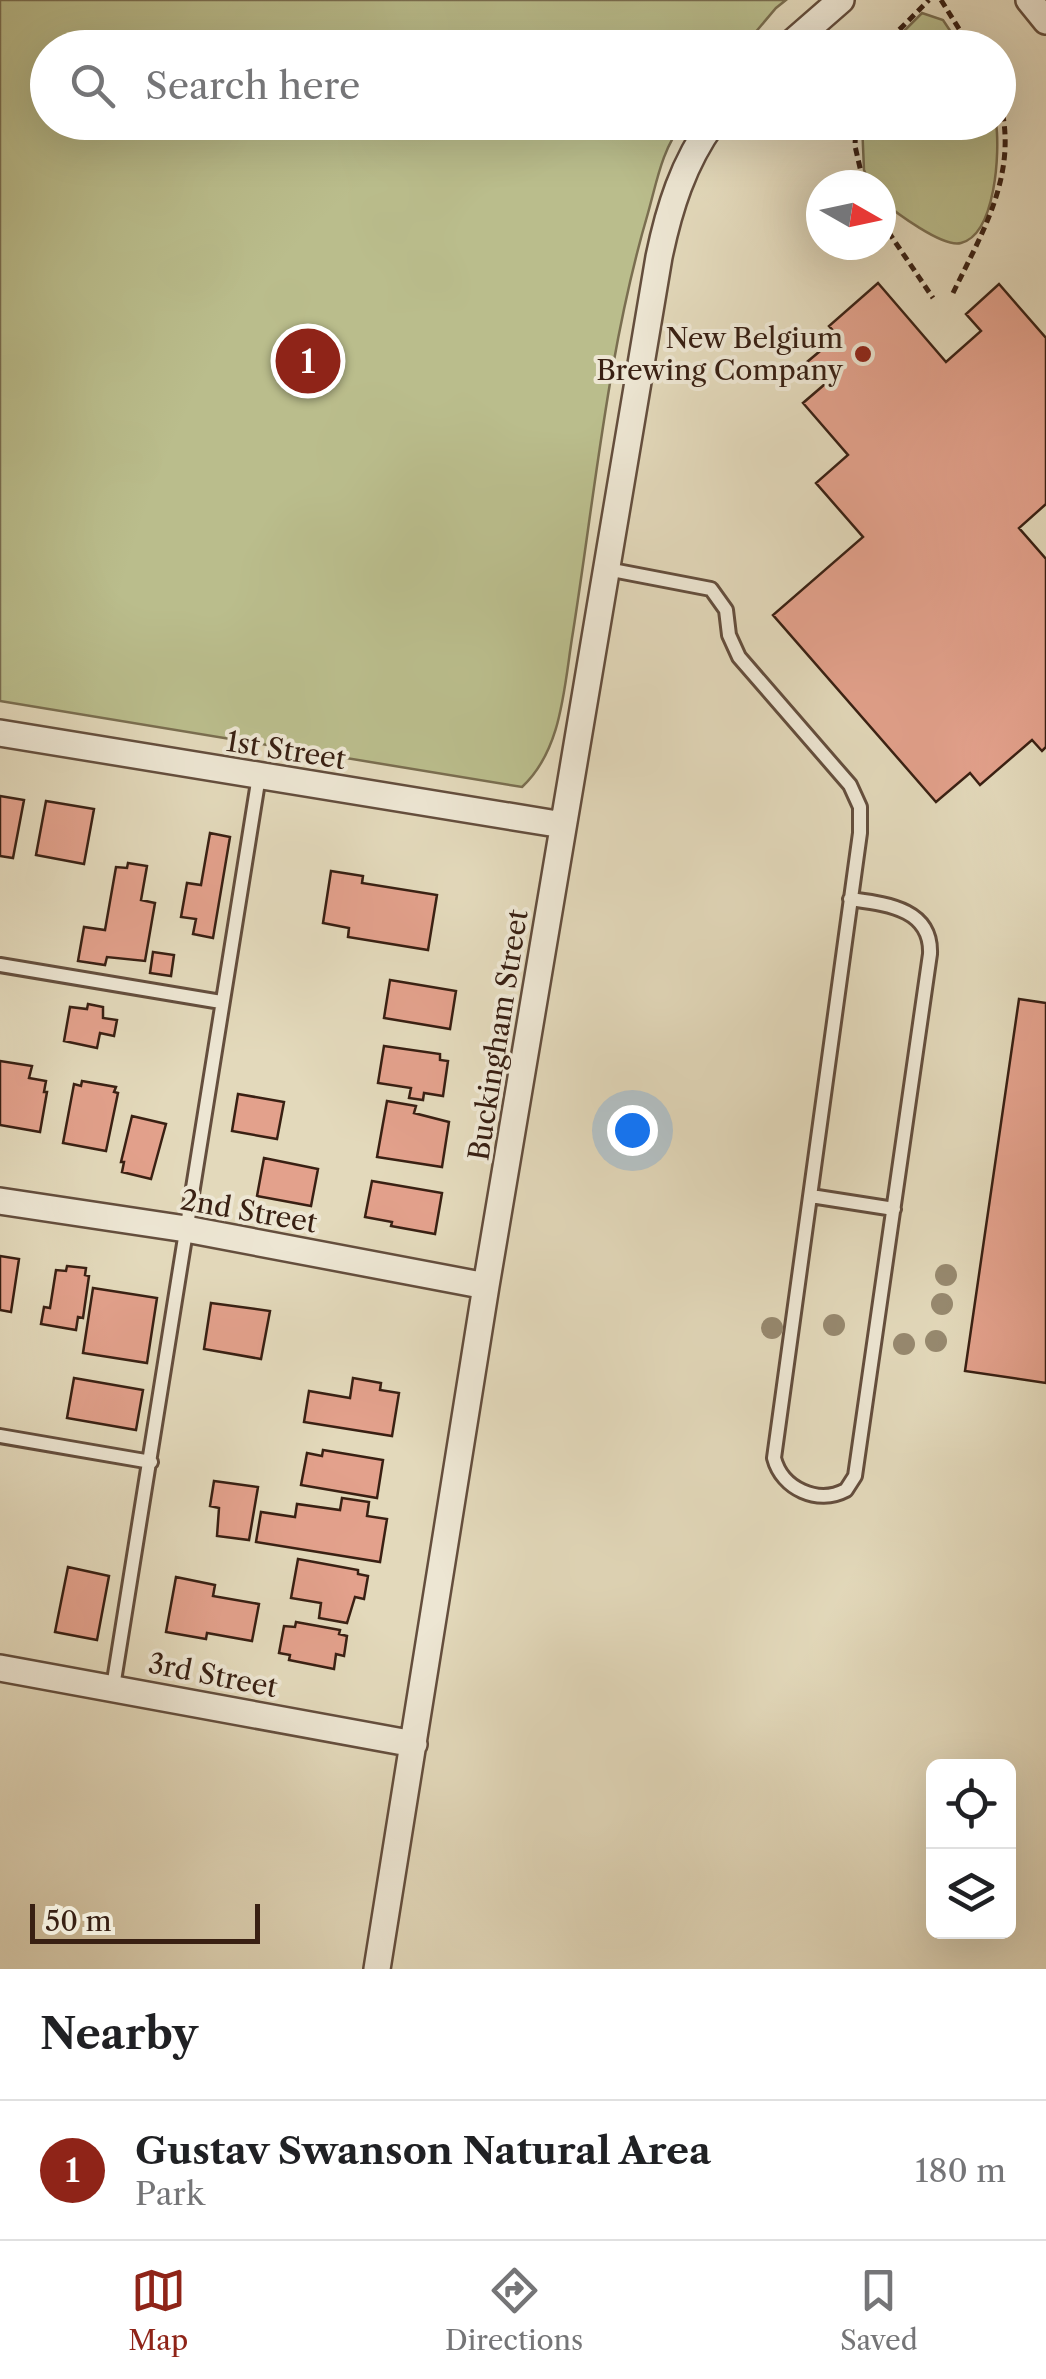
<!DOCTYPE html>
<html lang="en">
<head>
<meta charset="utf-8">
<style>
	:root { --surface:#fff; --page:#f2f2f2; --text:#202124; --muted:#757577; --line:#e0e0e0; --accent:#8f2418 }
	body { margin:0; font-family:"Libre Caslon Text",serif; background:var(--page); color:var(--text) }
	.controls { position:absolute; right:30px; bottom:30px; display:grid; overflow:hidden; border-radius:15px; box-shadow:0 10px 40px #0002 }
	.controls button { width:90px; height:90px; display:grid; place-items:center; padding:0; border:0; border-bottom:2px solid var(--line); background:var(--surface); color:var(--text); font:50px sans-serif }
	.compass { position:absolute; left:806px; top:170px; width:90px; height:90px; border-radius:50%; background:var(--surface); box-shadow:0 10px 40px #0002; rotate:99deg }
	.scale { position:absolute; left:30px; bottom:25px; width:230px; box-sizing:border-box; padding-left:10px; border:5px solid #392013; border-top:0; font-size:28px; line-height:35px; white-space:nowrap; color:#392013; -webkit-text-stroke:8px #ede6d3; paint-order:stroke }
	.you { position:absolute; left:632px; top:1130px; width:35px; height:35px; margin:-25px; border:8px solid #fff; border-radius:50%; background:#1a73e8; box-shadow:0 0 0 15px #1a73e833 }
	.badge { display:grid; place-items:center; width:65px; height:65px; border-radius:50%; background:var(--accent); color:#fff; font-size:32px; font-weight:700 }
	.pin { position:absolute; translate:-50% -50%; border:5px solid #fff; box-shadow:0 2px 10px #0006 }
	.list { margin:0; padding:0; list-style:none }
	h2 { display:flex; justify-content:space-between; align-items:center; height:130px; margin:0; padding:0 40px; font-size:42px }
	h2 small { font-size:32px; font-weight:400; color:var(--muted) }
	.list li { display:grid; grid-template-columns:65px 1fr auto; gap:30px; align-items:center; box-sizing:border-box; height:140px; padding:0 40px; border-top:2px solid var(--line) }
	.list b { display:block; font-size:38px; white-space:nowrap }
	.list p { margin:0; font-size:32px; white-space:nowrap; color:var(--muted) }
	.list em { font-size:32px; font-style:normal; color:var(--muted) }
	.icon { flex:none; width:55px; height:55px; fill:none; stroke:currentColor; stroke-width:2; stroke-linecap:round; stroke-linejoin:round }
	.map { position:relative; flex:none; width:1046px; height:1969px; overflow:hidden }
	.search { position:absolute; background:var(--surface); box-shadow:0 10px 40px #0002; left:30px; right:30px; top:30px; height:110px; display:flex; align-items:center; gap:25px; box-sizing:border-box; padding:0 35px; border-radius:55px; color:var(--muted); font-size:38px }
	.sheet { height:270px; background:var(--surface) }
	nav { display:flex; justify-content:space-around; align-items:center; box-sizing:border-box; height:140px; border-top:2px solid var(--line); background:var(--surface); font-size:28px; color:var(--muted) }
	nav a { display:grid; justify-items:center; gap:5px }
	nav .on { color:var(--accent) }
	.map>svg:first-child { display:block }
	.green { fill:#babd8c; stroke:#7a6e50; stroke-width:2.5 }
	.building { fill:#e3a18c; stroke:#392013; stroke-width:2.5 }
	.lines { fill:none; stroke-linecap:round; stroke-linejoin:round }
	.lane-casing { stroke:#644e3d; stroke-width:18 }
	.street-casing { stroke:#644e3d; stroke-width:30 }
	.path { stroke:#392013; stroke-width:5; stroke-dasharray:8 5; stroke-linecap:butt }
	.lane { stroke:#ede6d3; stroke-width:12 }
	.street { stroke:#ede6d3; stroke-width:25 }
	.tree { fill:#97896f }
	.poi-dot { fill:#8f2418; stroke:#ede6d3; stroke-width:4 }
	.labels { text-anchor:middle; stroke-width:8; stroke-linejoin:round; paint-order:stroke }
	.poi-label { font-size:28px; fill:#392013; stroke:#ede6d3; text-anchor:end }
	.street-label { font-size:28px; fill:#392013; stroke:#ede6d3 }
</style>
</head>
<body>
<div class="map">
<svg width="1046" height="1969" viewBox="0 0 1046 1969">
	<rect width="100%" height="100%" fill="#e3d9bb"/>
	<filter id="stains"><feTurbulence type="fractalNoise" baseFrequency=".002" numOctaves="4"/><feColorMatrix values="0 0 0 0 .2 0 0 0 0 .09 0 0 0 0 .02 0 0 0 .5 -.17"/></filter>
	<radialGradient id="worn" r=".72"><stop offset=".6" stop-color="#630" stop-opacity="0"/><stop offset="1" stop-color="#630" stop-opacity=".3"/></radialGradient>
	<!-- green -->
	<path class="green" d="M0,0h786l-10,8 -33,39 -695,1v74l635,1c-21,26 -26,58 -35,90 -40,136 -53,280 -75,419 -9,53 -10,117 -51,155l-522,-86z
		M922,13l21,7 18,27h-73z
		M862,123h134c4,28 0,111 -35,120 -18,5 -66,-31 -80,-43v-15h-10l-7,-15z"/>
	<!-- building -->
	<path class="building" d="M878,283l68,79 35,-31 -15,-17 33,-30 47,54v166l-27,24 27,31v188l-4,4 -10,-11 -52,45 -10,-12 -34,29 -163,-187 90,-78 -47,-54 32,-28 -45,-52 22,-19 -18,-22 31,-26 -9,-10z
		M0,796l24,4 -11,58 -13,-2z
		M46,801l48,8 -10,55 -48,-9z
		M210,833l20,4 -17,101 -20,-4 3,-15 -15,-2 6,-34 14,2z
		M128,863l19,3 -6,34 14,3 -10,58 -38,-4 -2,8 -27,-4 6,-34 21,3 11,-63 11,1z
		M331,871l32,5 -1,7 75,12 -9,55 -80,-13 1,-9 -26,-5z
		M153,952l21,3 -3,21 -21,-3z
		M390,980l66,11 -6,38 -66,-11z
		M1019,999l27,4v380l-81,-12z
		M88,1004l15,3v11l14,2 -3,16 -14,-3 -3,15 -33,-7 6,-34 17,2z
		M384,1046l56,8v6l8,1 -5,35 -19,-3 -1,7 -14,-2 2,-10 -33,-5z
		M0,1061l32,5 -3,12 17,3 -2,11h3l-7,40 -40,-7z
		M82,1081l34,6 -2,5 4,1 -12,58 -43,-8 11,-59 7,2z
		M238,1094l46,8 -7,37 -45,-8z
		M387,1101l29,5 -2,7 35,9 -7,45 -65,-10z
		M132,1116l34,8 -15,55 -29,-7 2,-10h-3z
		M264,1158l54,11 -7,37 -54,-10z
		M372,1181l70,12 -7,41 -44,-8 1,-4 -27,-5z
		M0,1256l19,3 -8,53 -11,-2z
		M67,1266l19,2 -1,7 4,1 -6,42 -5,-1 -2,13 -35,-6 3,-17 6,1 6,-38 10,1z
		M93,1288l64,10 -10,65 -64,-10z
		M211,1303l59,8 -9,48 -57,-10z
		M74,1378l69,12 -7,40 -69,-12z
		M353,1378l28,5 -1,7 19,3 -7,43 -88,-14 5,-31 41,7z
		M323,1450l60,10 -6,38 -76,-13 6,-32 15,3z
		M214,1481l44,6 -9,53 -32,-4 2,-28 -9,-2z
		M342,1498l27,4 -2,14 20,3 -7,43 -124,-20 5,-30 34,5 2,-13 43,6z
		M298,1559l60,11v4l10,2 -4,23 -9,-2 -8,26 -28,-5 2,-15 -30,-5z
		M68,1567l41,9 -12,64 -42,-8z
		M176,1577l39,8 -2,11 46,8 -7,37 -45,-8 -1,6 -40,-7z
		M296,1622l44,8 -1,4 8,2 -3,20 -8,-2 -2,15 -45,-9 1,-5 -11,-2 5,-27 11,1z"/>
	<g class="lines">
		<!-- lane casing -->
		<g class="lane-casing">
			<path id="lane" d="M607,569l104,20 15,21 3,25 10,22 111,128 10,22v26l-86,625c8,31 44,47 72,32l9,-14 75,-522c2,-46 -45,-50 -80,-55
				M0,965l221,37
				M811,1196l83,13
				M0,1436l151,26
				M113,1687l146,-911"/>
		</g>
		<!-- street casing -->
		<g class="street-casing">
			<path id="street" d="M1029,0l17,21
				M786,48l55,-48
				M0,733l563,92
				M0,1201l186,28 300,57
				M0,1668l414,76
				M377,1969l109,-683 173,-1029c10,-48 24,-94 54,-135"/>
		</g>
		<!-- path -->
		<path class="path" d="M941,0l30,48
			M881,48l48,-48
			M856,122l-1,24 9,39
			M881,221l52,77
			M953,293c31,-64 68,-124 45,-198"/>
		<!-- lane -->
		<use href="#lane" class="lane"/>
		<!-- street -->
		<use href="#street" class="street"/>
	</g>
	<!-- trees -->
	<g class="tree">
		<circle cx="946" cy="1275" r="11"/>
		<circle cx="942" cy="1304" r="11"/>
		<circle cx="834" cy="1325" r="11"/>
		<circle cx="772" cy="1328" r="11"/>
		<circle cx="936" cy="1341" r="11"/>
		<circle cx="904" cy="1344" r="11"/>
	</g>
	<!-- markers -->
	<circle class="poi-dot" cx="863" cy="354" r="10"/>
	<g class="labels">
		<!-- poi labels -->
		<g class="poi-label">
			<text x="843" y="348">New Belgium<tspan x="843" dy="32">Brewing Company</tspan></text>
		</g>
		<!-- street labels -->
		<g class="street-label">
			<text transform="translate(286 750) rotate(9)" y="10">1st Street</text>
			<text transform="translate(498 1035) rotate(-81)" y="10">Buckingham Street</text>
			<text transform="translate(249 1211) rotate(10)" y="10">2nd Street</text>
			<text transform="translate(213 1675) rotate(11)" y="10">3rd Street</text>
		</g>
	</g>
	<rect width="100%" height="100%" filter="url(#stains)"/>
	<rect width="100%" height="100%" fill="url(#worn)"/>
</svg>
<div class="controls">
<button><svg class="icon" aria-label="locate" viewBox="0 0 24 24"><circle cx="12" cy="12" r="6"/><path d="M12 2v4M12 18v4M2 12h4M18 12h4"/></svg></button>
<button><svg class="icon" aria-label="layers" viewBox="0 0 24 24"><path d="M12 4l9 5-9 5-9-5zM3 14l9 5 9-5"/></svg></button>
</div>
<svg class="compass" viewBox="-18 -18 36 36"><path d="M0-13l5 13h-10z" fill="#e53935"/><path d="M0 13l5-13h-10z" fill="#757577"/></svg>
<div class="scale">50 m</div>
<div class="you"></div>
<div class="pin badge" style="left:308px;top:361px">1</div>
<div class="search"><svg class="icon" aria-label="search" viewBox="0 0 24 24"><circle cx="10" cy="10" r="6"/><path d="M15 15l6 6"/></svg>Search here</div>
</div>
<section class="sheet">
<h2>Nearby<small></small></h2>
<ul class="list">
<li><span class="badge">1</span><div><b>Gustav Swanson Natural Area</b><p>Park</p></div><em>180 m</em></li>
</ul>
</section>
<nav>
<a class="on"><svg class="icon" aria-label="map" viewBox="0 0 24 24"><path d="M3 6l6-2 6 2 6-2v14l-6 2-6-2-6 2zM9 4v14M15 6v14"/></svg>Map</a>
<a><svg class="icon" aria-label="directions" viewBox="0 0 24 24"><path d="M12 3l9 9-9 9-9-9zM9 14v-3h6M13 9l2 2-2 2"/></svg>Directions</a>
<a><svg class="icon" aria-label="saved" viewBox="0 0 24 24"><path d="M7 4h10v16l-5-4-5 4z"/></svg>Saved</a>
</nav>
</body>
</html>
